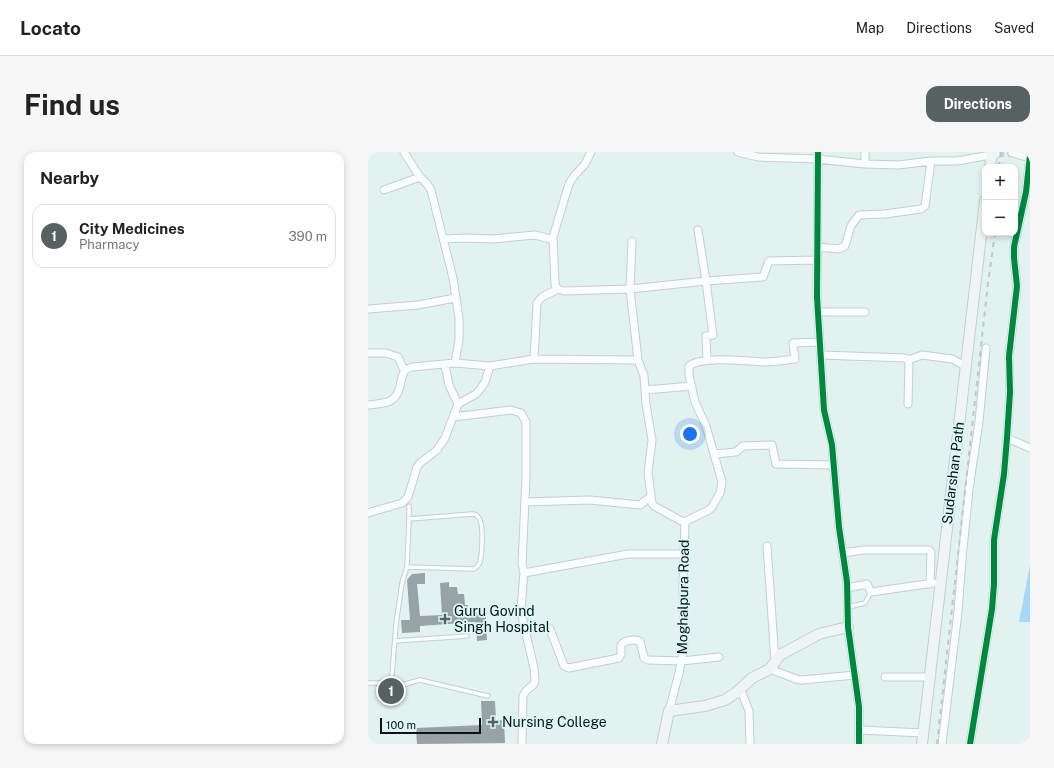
<!DOCTYPE html>
<html lang="en">
<head>
<meta charset="utf-8">
<style>
	:root { --surface:#fff; --page:#f6f6f6; --text:#222; --muted:#767676; --line:#e0e0e0; --accent:#556261 }
	body { margin:0; font-family:"Public Sans",sans-serif; background:var(--page); color:var(--text) }
	.controls { position:absolute; right:12px; top:12px; display:grid; overflow:hidden; border-radius:8px; box-shadow:0 2px 6px #0003 }
	.controls button { width:36px; height:36px; display:grid; place-items:center; padding:0; border:0; border-bottom:1px solid var(--line); background:var(--surface); color:var(--text); font:20px sans-serif }
	.scale { position:absolute; left:12px; bottom:10px; width:101px; box-sizing:border-box; padding-left:4px; border:2px solid #091413; border-top:0; font-size:11px; line-height:14px; white-space:nowrap; color:#091413; -webkit-text-stroke:3px #dbf8f7; paint-order:stroke }
	.you { position:absolute; left:322px; top:282px; width:14px; height:14px; margin:-10px; border:3px solid #fff; border-radius:50%; background:#1a73e8; box-shadow:0 0 0 6px #1a73e833 }
	.badge { display:grid; place-items:center; width:26px; height:26px; border-radius:50%; background:var(--accent); color:#fff; font-size:13px; font-weight:700 }
	.pin { position:absolute; translate:-50% -50%; border:2px solid #fff; box-shadow:0 1px 4px #0006 }
	.list { margin:0; padding:0; list-style:none }
	h2 { display:flex; justify-content:space-between; align-items:center; height:52px; margin:0; padding:0 16px; font-size:17px }
	h2 small { font-size:13px; font-weight:400; color:var(--muted) }
	.list li { display:grid; grid-template-columns:26px 1fr auto; gap:12px; align-items:center; box-sizing:border-box; height:64px; margin:0 8px 8px; padding:0 8px; border:1px solid var(--line); border-radius:12px }
	.list b { display:block; font-size:15px; white-space:nowrap }
	.list p { margin:0; font-size:13px; white-space:nowrap; color:var(--muted) }
	.list em { font-size:13px; font-style:normal; color:var(--muted) }
	.map { position:relative; flex:none; width:662px; height:592px; overflow:hidden; border-radius:12px }
	header { display:flex; align-items:center; gap:24px; box-sizing:border-box; height:56px; padding:0 20px; background:var(--surface); border-bottom:1px solid var(--line) }
	header strong { font-size:19px }
	nav { display:flex; gap:22px; margin-inline-start:auto; font-size:14px }
	.intro { display:flex; align-items:center; justify-content:space-between; box-sizing:border-box; height:96px; padding:0 24px }
	h1 { margin:0; font-size:28px }
	.button { padding:10px 18px; border-radius:12px; background:var(--accent); color:#fff; font-size:14px; font-weight:700 }
	main { display:flex; gap:24px; padding:0 24px }
	aside { flex:1; background:var(--surface); border-radius:12px; box-shadow:0 2px 6px #0003 }
	.map>svg:first-child { display:block }
	.water { fill:#a6d7f9 }
	.building { fill:#97a3a5 }
	.lines { fill:none; stroke-linecap:round; stroke-linejoin:round }
	.street-tunnel { stroke:#c1d1d0; stroke-width:7; stroke-dasharray:7 3.5; stroke-linecap:butt }
	.lane-casing { stroke:#c2cfce; stroke-width:5.5 }
	.street-casing { stroke:#c2cfce; stroke-width:9 }
	.secondary-casing { stroke:#c2cfce; stroke-width:12 }
	.lane { stroke:#fafdfd; stroke-width:3.5 }
	.street { stroke:#fafdfd; stroke-width:7 }
	.secondary { stroke:#eff5f4; stroke-width:10 }
	.rail { stroke:#c0c5c5; stroke-width:2; stroke-dasharray:5 5; stroke-linecap:butt }
	.cycleway-casing { stroke:#dbf8f7; stroke-width:8 }
	.cycleway { stroke:#00873e; stroke-width:6 }
	.poi-dot { fill:#556261; stroke:#dbf8f7; stroke-width:1.5 }
	.labels { text-anchor:middle; stroke-width:3.5; stroke-linejoin:round; paint-order:stroke }
	.street-label { font-size:14px; fill:#091413; stroke:#dbf8f7 }
	.poi-label { font-size:14px; fill:#091413; stroke:#dbf8f7; text-anchor:start }
</style>
</head>
<body>
<header>
<strong>Locato</strong>
<nav><a>Map</a><a>Directions</a><a>Saved</a></nav>
</header>
<div class="intro"><h1>Find us</h1><a class="button">Directions</a></div>
<main>
<aside>
<h2>Nearby<small></small></h2>
<ul class="list">
<li><span class="badge">1</span><div><b>City Medicines</b><p>Pharmacy</p></div><em>390 m</em></li>
</ul>
</aside>
<div class="map">
<svg width="662" height="592" viewBox="0 0 662 592">
	<rect width="100%" height="100%" fill="#e1f2f1"/>
	<!-- water -->
	<path class="water" d="M662,413v57h-11z"/>
	<!-- building -->
	<path class="building" d="M57,421v11h-8l3,32 22,-1 -2,-32 9,-1v5h8l1,7h6l1,11h3l1,8h9l1,3 7,-1 1,25 -10,1 -1,-19 -56,4v6l-18,1 -1,-13h9l-3,-40 5,-6z
		M113,549h14l1,19h8l1,23 -88,1 -1,-16 66,-3z"/>
	<g class="lines">
		<!-- street-tunnel -->
		<path class="street-tunnel" d="M629,2l15,-1"/>
		<!-- lane casing -->
		<g class="lane-casing">
			<path id="lane" d="M41,354v13
				M480,455l17,-4 6,-11
				M27,489l72,-5
				M22,527l12,6 18,-5 68,16
				M0,531c9,0 20,1 24,-8l4,-51 6,-41 5,-16 2,-48 63,-5c3,0 5,1 7,4 5,7 3,36 1,44 -1,3 -3,5 -6,7l-67,-2"/>
		</g>
		<!-- street casing -->
		<g class="street-casing">
			<path id="street" d="M370,0l20,5 59,2 48,5 33,1 33,-4h26l39,-7
				M450,0l-1,145 7,113 8,35 7,82 8,55 1,45 11,80v37
				M644,1l18,5
				M497,12v-12
				M16,38l36,-13
				M330,78l8,51 7,54 -7,1 1,24
				M76,87l21,-1 28,1 42,-4 15,4 3,-2 16,-53 5,-8 11,-12 6,-12
				M264,89l-2,48 76,-8 57,-4 6,-16 48,-1
				M449,95l22,2 6,-3 6,-20 8,-11 26,-1 36,-5 4,-3 6,-45
				M0,157l50,-4 37,-7
				M449,160h48
				M0,201h18l12,4 5,11
				M453,203l84,3 3,2 1,4 -1,40
				M166,207l3,-56 5,-6 16,-8
				M270,208l6,16 2,28 6,36 -4,33 4,30 2,3 31,17
				M540,208l14,-5 30,4 13,7
				M77,213l4,20 9,19
				M122,214l44,-7 104,1 -8,-71 -66,2 -6,-2 -3,-4 -2,-48
				M277,238l47,-4
				M0,253c8,-1 15,-1 22,-4 12,-7 9,-19 14,-29 1,-3 5,-4 8,-5l43,-4
				M85,265l58,-7 10,3 5,9v56l-4,86 2,9 -3,35 2,13 11,47 1,12 -1,4 -8,7 -3,5 -1,48
				M639,286l23,10
				M346,302l22,-2 7,-6 29,-1 4,19 58,1
				M157,350l65,-2 50,5 10,-8
				M0,361l34,-10 6,-6 9,-30 3,-4 17,-13 8,-12 13,-34 18,-10 5,-6 4,-6 5,-16 -35,-3 4,-23v-22l-6,-40 -22,-88 -4,-6 -7,-7 -16,-25
				M399,394l8,115
				M475,401l20,-3h66l2,2 -1,32
				M156,421l104,-19h56
				M479,436l20,-4 4,8 63,-9
				M157,477l21,-2 4,2 14,37 5,2 50,-10 2,-4v-9c4,-5 12,-6 19,-4l4,17 4,2 34,1 37,-4
				M402,517l26,10 6,1 53,-5
				M517,525h44
				M372,536l9,23 1,33
				M301,559l10,-38 5,-25 -1,-64 2,-61 1,-2 23,-11 3,-3 8,-14 2,-11 -16,-56 -11,-24 -6,-27v-9c13,-11 59,-4 77,-4 10,0 19,-2 29,-3l-2,-16 27,-1
				M492,578l63,3
				M574,592l16,-132 4,-53 7,-70 10,-67 7,-74
				M602,592l22,-135 2,-25v-44l10,-66 3,-36 3,-46 -1,-36 8,-70 -3,-28v-11l12,-55 4,-37"/>
		</g>
		<!-- secondary casing -->
		<g class="secondary-casing">
			<path id="secondary" d="M622,15l2,-15
				M294,592l7,-33 36,-5 20,-6 12,-8 15,-14 18,-9 10,-14 39,-21 29,-7
				M554,592l63,-543"/>
		</g>
		<!-- lane -->
		<use href="#lane" class="lane"/>
		<!-- street -->
		<use href="#street" class="street"/>
		<!-- secondary -->
		<use href="#secondary" class="secondary"/>
		<!-- rail -->
		<path class="rail" d="M631,15l2,-15
			M569,592l51,-461 7,-50"/>
		<!-- cycleway casing -->
		<g class="cycleway-casing">
			<path id="cycleway" d="M450,0l-1,145 7,113 8,35 7,82 8,55 1,45 11,80v37
				M602,592l22,-135 2,-25v-44l10,-66 3,-36 3,-46 -1,-36 8,-70 -3,-28v-11l12,-55 4,-37"/>
		</g>
		<!-- cycleway -->
		<use href="#cycleway" class="cycleway"/>
	</g>
	<!-- markers -->
	<g class="poi-dot">
		<path d="M75 461h4v4h4v4h-4v4h-4v-4h-4v-4h4z"/>
		<path d="M123 564h4v4h4v4h-4v4h-4v-4h-4v-4h4z"/>
	</g>
	<g class="labels">
		<!-- street labels -->
		<g class="street-label">
			<text transform="translate(585 321) rotate(-83)" y="5">Sudarshan Path</text>
			<text transform="translate(315 445) rotate(-89)" y="5">Moghalpura Road</text>
		</g>
		<!-- poi labels -->
		<g class="poi-label">
			<text x="86" y="464">Guru Govind<tspan x="86" dy="16">Singh Hospital</tspan></text>
			<text x="134" y="575">Nursing College</text>
		</g>
	</g>
</svg>
<div class="controls">
<button>+</button>
<button>−</button>
</div>
<div class="scale">100 m</div>
<div class="you"></div>
<div class="pin badge" style="left:23px;top:539px">1</div>
</div>
</main>
</body>
</html>
